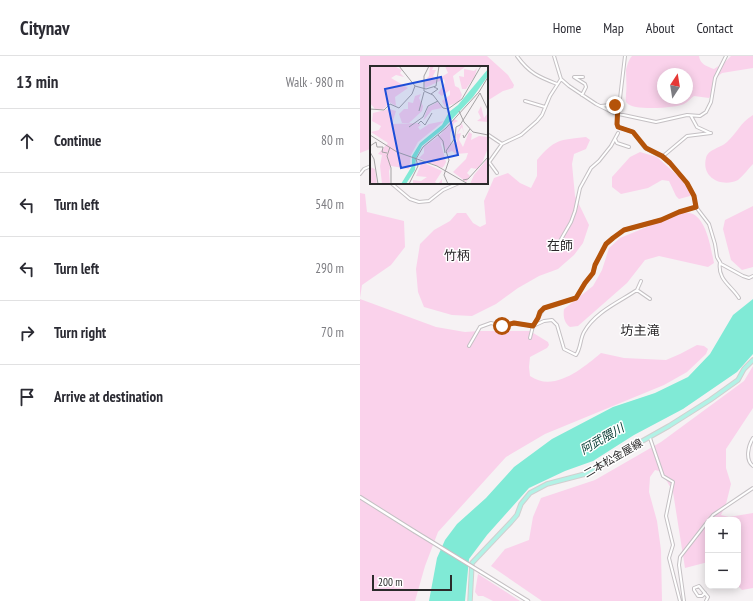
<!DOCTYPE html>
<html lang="en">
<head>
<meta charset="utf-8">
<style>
	:root { --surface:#fff; --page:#f2f2f3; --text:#2b2b33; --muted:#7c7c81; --line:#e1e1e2 }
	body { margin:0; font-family:"PT Sans Narrow","Noto Sans JP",sans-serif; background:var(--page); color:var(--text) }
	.controls { position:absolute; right:12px; bottom:12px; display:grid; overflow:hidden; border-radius:8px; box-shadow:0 2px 10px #0003 }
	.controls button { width:36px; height:36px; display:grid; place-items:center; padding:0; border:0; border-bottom:1px solid var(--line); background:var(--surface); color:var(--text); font:20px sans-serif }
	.compass { position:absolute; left:297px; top:12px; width:36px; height:36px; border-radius:50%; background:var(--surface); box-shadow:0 2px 10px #0003; rotate:12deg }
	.scale { position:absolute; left:12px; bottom:10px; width:80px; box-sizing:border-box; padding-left:4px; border:2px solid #2b2a2b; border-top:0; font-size:11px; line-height:14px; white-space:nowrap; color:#2b2a2b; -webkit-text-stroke:3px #fff; paint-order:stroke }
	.stop { position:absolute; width:12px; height:12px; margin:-9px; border:3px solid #b45309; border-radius:50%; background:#fff }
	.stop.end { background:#b45309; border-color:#fff; box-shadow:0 1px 4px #0008 }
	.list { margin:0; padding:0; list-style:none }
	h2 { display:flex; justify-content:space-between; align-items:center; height:52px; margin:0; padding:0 16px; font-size:17px }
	h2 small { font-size:13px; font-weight:400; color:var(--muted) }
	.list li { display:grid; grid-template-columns:26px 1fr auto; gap:12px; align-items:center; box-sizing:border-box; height:64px; padding:0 16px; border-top:1px solid var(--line) }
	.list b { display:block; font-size:15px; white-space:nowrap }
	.list em { font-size:13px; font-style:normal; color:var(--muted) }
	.icon { flex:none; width:22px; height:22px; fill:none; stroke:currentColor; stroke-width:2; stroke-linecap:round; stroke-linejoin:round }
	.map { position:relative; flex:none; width:393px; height:545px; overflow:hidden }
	header { display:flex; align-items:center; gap:24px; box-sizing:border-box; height:56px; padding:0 20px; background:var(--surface); border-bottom:1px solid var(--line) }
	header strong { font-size:19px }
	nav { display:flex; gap:22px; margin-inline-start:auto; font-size:14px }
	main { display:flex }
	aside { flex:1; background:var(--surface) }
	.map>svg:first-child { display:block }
	.green { fill:#fad2eb; fill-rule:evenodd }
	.water { fill:#80ead6 }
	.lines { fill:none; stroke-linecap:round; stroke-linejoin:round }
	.minor-casing { stroke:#c5c1c4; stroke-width:4 }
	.tertiary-casing { stroke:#c5c1c4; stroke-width:4.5 }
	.primary-casing { stroke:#d0d0d0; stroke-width:5.5 }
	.minor { stroke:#fff; stroke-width:2 }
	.tertiary { stroke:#fff; stroke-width:2.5 }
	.primary { stroke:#b2f2e6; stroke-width:3.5 }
	.tertiary-bridge-casing { stroke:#c5c1c4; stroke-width:4.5; stroke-linecap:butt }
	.tertiary-bridge { stroke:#fff; stroke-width:2.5 }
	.route { stroke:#b45309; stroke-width:5 }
	.labels { text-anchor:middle; stroke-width:3; stroke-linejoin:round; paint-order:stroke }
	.street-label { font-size:11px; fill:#2b2a2b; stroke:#fff }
	.water-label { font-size:12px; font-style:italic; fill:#033830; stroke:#fff }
	.quarter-label { font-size:13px; fill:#2b282a; stroke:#fff }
	.inset-road { fill:none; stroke:#a5a2a4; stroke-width:1 }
	.view { fill:#1d4ed8; fill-opacity:0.15; stroke:#1d4ed8; stroke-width:2 }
	.inset-edge { fill:none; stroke:#2b2a2b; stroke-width:2 }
</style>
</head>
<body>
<header>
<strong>Citynav</strong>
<nav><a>Home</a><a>Map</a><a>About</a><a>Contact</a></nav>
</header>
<main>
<aside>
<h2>13 min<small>Walk · 980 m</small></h2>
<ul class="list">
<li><svg class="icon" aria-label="ahead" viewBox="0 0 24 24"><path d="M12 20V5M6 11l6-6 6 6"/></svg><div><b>Continue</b></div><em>80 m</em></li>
<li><svg class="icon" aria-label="left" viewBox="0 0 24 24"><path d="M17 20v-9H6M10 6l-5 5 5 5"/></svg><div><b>Turn left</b></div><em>540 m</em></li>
<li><svg class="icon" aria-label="left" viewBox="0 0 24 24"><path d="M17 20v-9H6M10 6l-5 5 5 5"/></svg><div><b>Turn left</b></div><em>290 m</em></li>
<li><svg class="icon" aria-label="right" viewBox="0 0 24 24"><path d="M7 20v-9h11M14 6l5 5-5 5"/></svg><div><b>Turn right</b></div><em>70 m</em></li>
<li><svg class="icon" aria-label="arrive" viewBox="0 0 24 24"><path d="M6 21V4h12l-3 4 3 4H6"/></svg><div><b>Arrive at destination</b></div></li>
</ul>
</aside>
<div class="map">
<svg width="393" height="545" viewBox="0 0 393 545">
	<rect width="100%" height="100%" fill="#f6f2f4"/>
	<!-- green -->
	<path class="green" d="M0,0h127l21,19 6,10 -1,3 -10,3 -16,10v-34h-116v83l-1,-1 -10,4z
		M272,0h67c1,8 7,10 15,13l12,-8 5,-5h22v12l-31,5 -9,7 -1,12 -3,6 -15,-2c-3,2 -6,6 -10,8 -7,4 -52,7 -57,-1 -2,-2 -1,-6 -1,-9 1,-8 0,-16 0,-24 1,-5 3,-11 6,-14zM303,18h24v24h-24z
		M393,59v49c-5,5 -10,12 -15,16 -16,8 -37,-2 -32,-22 2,-9 15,-10 21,-16 11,-10 12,-18 26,-27z
		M226,81l4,3 -4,9 -12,5 -2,10 3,32 14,29 -6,18 -9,12 -16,14 -19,7 -21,12 -22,16 -24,12 -20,-1 -28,-8 -6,-15 -2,-23 4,-25 14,-14 16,-9 7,-8h9l7,10 7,4 6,-3 -2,-23 10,-23 14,-5 12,10 11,5 6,-12v-16c18,-21 22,-20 49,-23z
		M280,96l17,5 22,20 11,14v5l-11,3 -3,-3 -7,-15 -7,-1 -14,8 -27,6 -9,-7v-10l18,-20z
		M0,137l5,1 2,18 37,9 1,26 -14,18 -29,20 -2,13z
		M393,150v61l-11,3 -11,-10 -8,-31 2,-9z
		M323,156c3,0 7,1 10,2 14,7 18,35 21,49l-6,4 -49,-11 -14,4 -18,23 -49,43 -8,1c-6,-4 -7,-11 -6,-18l29,-23 9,-16 7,-22 11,-10z
		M0,243l76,28 29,5 14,-1h51l18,11 1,3 -2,3 -17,9 -1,10 1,9c24,17 53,-8 71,-23l23,5 42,2 14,-6 17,-9 7,1 4,3 -2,5 -19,18 -23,13 -119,49 -39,23 -68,75 -13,34 -10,35h-55z
		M393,310v42l-27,41v19l5,16 -5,20 -5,11 8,2 24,-4v75l-11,2 -4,-4v-66h-30v42l-23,6 -12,-76 -9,-16 -5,-5 -4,-1 -5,7 -1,15 8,29 4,29 1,51h-120l-51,-35 14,-17 24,-9 4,-23 8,-19 54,-18 66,-38 83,-61z
		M118,518l42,27h-27l-10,-5h-5l-3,-4z"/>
	<!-- water -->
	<path class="water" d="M393,243v55l-16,18 -54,37 -49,26 -41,26 -28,10 -36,17 -42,47 -18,24 -4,42h-36l8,-43 8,-18 12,-16 29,-26 28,-31 38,-28 61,-32 42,-14 33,-16 22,-23 23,-39z"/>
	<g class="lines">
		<!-- minor casing -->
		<g class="minor-casing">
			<path id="minor" d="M157,0c12,17 22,21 40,28
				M194,0l7,23 8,7 27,18 18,9 42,9 31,-7 13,1 6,-4 5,-10 4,-24 11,-22
				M265,0l-8,68 1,3 15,5 12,16 17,9 8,6 17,20 7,13 2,11 13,17 6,20 2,13 4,7 22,12 6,2 4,-2
				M222,39l4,-8 -1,-3 -11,-7h9
				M165,45l20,6
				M241,50l17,-2
				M331,60l6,11 13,6
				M127,78l15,10
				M255,83l2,4 12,4
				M302,101l25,-21 24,-3
				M129,106l8,11
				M127,109l15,-21 19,-9 16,-14 5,-6 8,-19 11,-17
				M0,118l4,-5 7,-3
				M31,127l19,16 9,3 10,-1 14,-11 16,-7
				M196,192l15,-26 4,-11 5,-23 11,-20 8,-7 12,-15 7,-13
				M360,206c-3,18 12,24 19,36
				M277,234l13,9
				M170,282l3,-12 11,-5 8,-1 5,5 7,24 12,6c5,-7 4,-16 8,-23 11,-20 35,-30 53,-42l4,-9
				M109,290l11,-19 11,-4 11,3 12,-3 19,3 11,-18 32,-10 9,-15 8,-10 2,-8 11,-21 7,-6 11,-8 37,-10 18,-8 17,-5
				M290,382l13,38 10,6 -7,34 7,29 -4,13 11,43
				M393,382c-5,8 -8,22 0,28
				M349,464l4,-5 40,-27
				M345,537l-3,3h-4l-4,-6v-2l5,-2 9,11 -2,4
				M324,545l-5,-36 1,-8 28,-36"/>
		</g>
		<!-- tertiary casing -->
		<g class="tertiary-casing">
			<path id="tertiary" d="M0,441l54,34
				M121,516l47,29"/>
		</g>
		<!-- primary casing -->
		<g class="primary-casing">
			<path id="primary" d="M110,545l2,-38 39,-41 6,-7 4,-11 9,-11 17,-9 42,-11 16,-11 64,-36 41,-26 28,-20 6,-11 9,-9"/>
		</g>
		<!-- minor -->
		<use href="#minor" class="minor"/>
		<!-- tertiary -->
		<use href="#tertiary" class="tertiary"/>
		<!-- primary -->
		<use href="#primary" class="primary"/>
		<!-- tertiary-bridge casing -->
		<g class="tertiary-bridge-casing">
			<path id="tertiary-bridge" d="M54,475l67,41"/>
		</g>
		<!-- tertiary-bridge -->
		<use href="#tertiary-bridge" class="tertiary-bridge"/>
	</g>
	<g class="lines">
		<!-- route -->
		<path class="route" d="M142,270l12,-3 19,3 5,-8 2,-6 4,-4 32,-10 9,-15 8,-10 2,-8 11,-21 7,-6 11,-8 37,-10 18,-8 17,-5 -2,-11 -7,-13 -17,-20 -8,-7 -16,-8 -13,-16 -15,-5 -1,-3 1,-20 -3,1"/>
	</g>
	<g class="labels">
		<!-- street labels -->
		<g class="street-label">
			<text transform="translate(253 402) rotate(-30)" y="4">二本松金屋線</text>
		</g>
		<!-- water labels -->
		<g class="water-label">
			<text transform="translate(242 383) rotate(-30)" y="4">阿武隈川</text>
		</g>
		<!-- quarter labels -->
		<g class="quarter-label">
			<text x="200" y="194">在師</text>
			<text x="97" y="204">竹柄</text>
			<text x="280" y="279">坊主滝</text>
		</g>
	</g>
	<!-- overview -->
	<g transform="translate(10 10)">
		<rect width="118" height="118" fill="#f6f2f4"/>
		<path d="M0,0h24l8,4 -2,3 4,4 -8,-2 -5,3 17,10 -13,9 1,9 -7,-4 -4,6 -4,2 -6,-1 -5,-6zM60,0h4l-2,4h4l-3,6 3,4 12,-7 -3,-7h21l-13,10 2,10 4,2 3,7 -3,7 -14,5 -3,-6 8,-6v-5l-8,6 -4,-3 7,-10 -1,-4 -19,9 -1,-7 5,-5zM107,2l-2,8 -9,13h-4l-3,-13 5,1v-8l10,2zM51,28l-2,4 4,8 -1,5 -13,12h-7l-3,-9 5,-5h4v-7l5,1 2,-7zM68,36l4,6 -10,2 -9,11 5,-14zM111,40l3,12 4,-5v9l-11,-1 4,-3 -3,-6zM19,43l7,2 -4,13 26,-1 3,2 -3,2 2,3 9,-6 15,-3 -26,21 -7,13 -2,14 -18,-3 -2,5 1,13h-8l-2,-18 2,-11 -4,-1 10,-11 -17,-11 8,-2 2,-4 -9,-5 1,-8zM84,53l4,2 -4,2 -4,11 1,10 6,-2 -1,-7 6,-12 2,10 -2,-6 -5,7 4,-1 -2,7 4,7 6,-15 3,2 -1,6 8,-4 9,1v11l-6,15 -5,6 -6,-1 -4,5 3,3 -4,6 -13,-10 13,-13 2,-6 -12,1 -4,-3 -5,2 -7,-13 6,22 -2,4 -2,2 -23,-10 5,-5v-6l16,-12zM118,92v26h-18l4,-9zM48,94l24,11 -7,11 3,2 4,-5v4l5,1 -34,-1v-3l8,1 6,-4 -11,-1 5,-12zM0,101l5,2 2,15h-7z" fill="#fad2eb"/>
		<path d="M118,3v7l-15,21 -31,33 -20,16 -6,12 -1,12 -9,14h-5l11,-18v-10l8,-13 22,-18 7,-13 9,-7z" fill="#80ead6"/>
		<path class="inset-road" d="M29,0l16,20 11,3 10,-3 3,-20M59,0l-5,10v15l9,4 10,13 5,1 14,-10 19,-33M110,27l8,17M61,28l7,-5 -4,-2M0,43l14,1 6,-6 9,4 13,-14 3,-8M49,45l5,-19M89,45l5,11 9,10 15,3M48,58l3,-3 4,4 7,-12M39,61l14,-10 5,-11 10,-5M0,69l27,17 40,14 31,18M68,69l5,6 2,12M93,69l1,3 6,-9M0,80l6,-4 1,5h6l-1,5 5,1M20,81l-3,9 4,12v16M0,86l4,7 4,25M93,114l5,-1 20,-22M39,118l9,-18 -2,-7 7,-12 23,-19 33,-36 9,-15M78,118l-4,-9 5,-15 -3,-9 9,-13 1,-11 4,-2 20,-32"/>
		<path class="view" d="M71,11l17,78 -57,13 -16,-79z"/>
		<rect width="118" height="118" class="inset-edge"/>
	</g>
</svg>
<div class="controls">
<button>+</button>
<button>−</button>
</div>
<svg class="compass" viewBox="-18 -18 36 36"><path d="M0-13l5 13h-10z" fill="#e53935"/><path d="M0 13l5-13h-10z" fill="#7c7c81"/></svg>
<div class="scale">200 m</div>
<div class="stop" style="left:142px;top:270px"></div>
<div class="stop end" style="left:255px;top:49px"></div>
</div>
</main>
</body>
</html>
